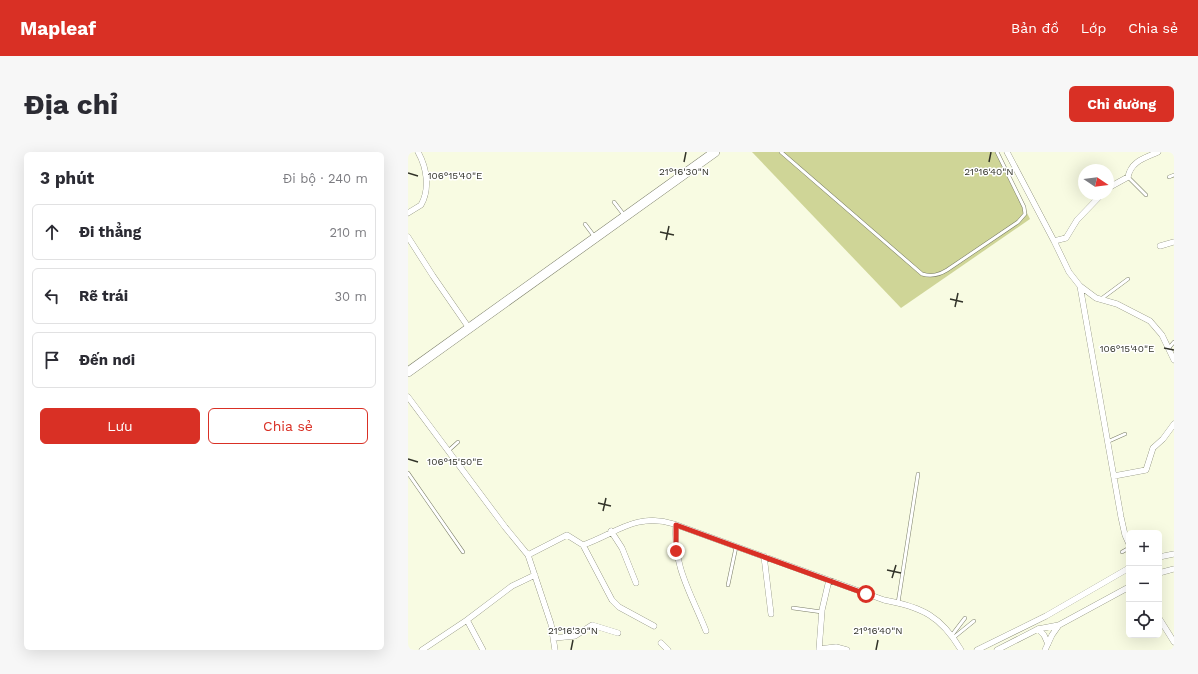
<!DOCTYPE html>
<html lang="vi">
<head>
<meta charset="utf-8">
<style>
	:root { --surface:#fff; --page:#f7f7f7; --text:#2b2b33; --muted:#7c7c81; --line:#e1e1e2; --accent:#d93025 }
	body { margin:0; font-family:"Work Sans",sans-serif; background:var(--page); color:var(--text) }
	.controls { position:absolute; right:12px; bottom:12px; display:grid; overflow:hidden; border-radius:6px; box-shadow:0 4px 16px #0002 }
	.controls button { width:36px; height:36px; display:grid; place-items:center; padding:0; border:0; border-bottom:1px solid var(--line); background:var(--surface); color:var(--text); font:20px sans-serif }
	.compass { position:absolute; left:670px; top:12px; width:36px; height:36px; border-radius:50%; background:var(--surface); box-shadow:0 4px 16px #0002; rotate:103deg }
	.stop { position:absolute; width:12px; height:12px; margin:-9px; border:3px solid #d93025; border-radius:50%; background:#fff }
	.stop.end { background:#d93025; border-color:#fff; box-shadow:0 1px 4px #0008 }
	.list { margin:0; padding:0; list-style:none }
	h2 { display:flex; justify-content:space-between; align-items:center; height:52px; margin:0; padding:0 16px; font-size:17px }
	h2 small { font-size:13px; font-weight:400; color:var(--muted) }
	.list li { display:grid; grid-template-columns:26px 1fr auto; gap:12px; align-items:center; box-sizing:border-box; height:56px; margin:0 8px 8px; padding:0 8px; border:1px solid var(--line); border-radius:6px }
	.list b { display:block; font-size:15px; white-space:nowrap }
	.list em { font-size:13px; font-style:normal; color:var(--muted) }
	.actions { display:flex; gap:8px; padding:12px 16px }
	.actions a { flex:1; padding:9px 0; border:1px solid var(--accent); border-radius:6px; text-align:center; font-size:14px; color:var(--accent) }
	.actions .main { background:var(--accent); color:#fff }
	.icon { flex:none; width:22px; height:22px; fill:none; stroke:currentColor; stroke-width:2; stroke-linecap:round; stroke-linejoin:round }
	.map { position:relative; flex:none; width:766px; height:498px; overflow:hidden; border-radius:6px }
	header { display:flex; align-items:center; gap:24px; box-sizing:border-box; height:56px; padding:0 20px; background:var(--accent); color:#fff }
	header strong { font-size:19px }
	nav { display:flex; gap:22px; margin-inline-start:auto; font-size:14px }
	.intro { display:flex; align-items:center; justify-content:space-between; box-sizing:border-box; height:96px; padding:0 24px }
	h1 { margin:0; font-size:28px }
	.button { padding:10px 18px; border-radius:6px; background:var(--accent); color:#fff; font-size:14px; font-weight:700 }
	main { display:flex; gap:24px; padding:0 24px }
	aside { flex:1; background:var(--surface); border-radius:6px; box-shadow:0 4px 16px #0002 }
	.map>svg:first-child { display:block }
	.green { fill:#cfd597 }
	.lines { fill:none; stroke-linecap:round; stroke-linejoin:round }
	.service-casing { stroke:#7a7d67; stroke-width:4 }
	.minor-casing { stroke:#7a7d67; stroke-width:6 }
	.primary-casing { stroke:#7a7d67; stroke-width:10 }
	.service { stroke:#fff; stroke-width:3 }
	.minor { stroke:#fff; stroke-width:5.5 }
	.primary { stroke:#fff; stroke-width:9 }
	.route { stroke:#d93025; stroke-width:5 }
	.ticks { fill:none; stroke:#313228; stroke-width:1.5 }
	.ticks-label { font-size:10px; text-anchor:middle; fill:#313228; stroke:#fff; stroke-width:3; stroke-linejoin:round; paint-order:stroke }
</style>
</head>
<body>
<header>
<strong>Mapleaf</strong>
<nav><a>Bản đồ</a><a>Lớp</a><a>Chia sẻ</a></nav>
</header>
<div class="intro"><h1>Địa chỉ</h1><a class="button">Chỉ đường</a></div>
<main>
<aside>
<h2>3 phút<small>Đi bộ · 240 m</small></h2>
<ul class="list">
<li><svg class="icon" aria-label="ahead" viewBox="0 0 24 24"><path d="M12 20V5M6 11l6-6 6 6"/></svg><div><b>Đi thẳng</b></div><em>210 m</em></li>
<li><svg class="icon" aria-label="left" viewBox="0 0 24 24"><path d="M17 20v-9H6M10 6l-5 5 5 5"/></svg><div><b>Rẽ trái</b></div><em>30 m</em></li>
<li><svg class="icon" aria-label="arrive" viewBox="0 0 24 24"><path d="M6 21V4h12l-3 4 3 4H6"/></svg><div><b>Đến nơi</b></div></li>
</ul>
<div class="actions"><a class="main">Lưu</a><a>Chia sẻ</a></div>
</aside>
<div class="map">
<svg width="766" height="498" viewBox="0 0 766 498">
	<rect width="100%" height="100%" fill="#f8fbe2"/>
	<!-- green -->
	<path class="green" d="M344,0h245l33,67 -129,89z"/>
	<g class="lines">
		<!-- service casing -->
		<g class="service-casing">
			<path id="service" d="M373,0l141,122c10,3 17,1 25,-4l71,-48 7,-8 -1,-7 -27,-55
				M720,25l18,18
				M761,25l5,-2
				M206,50l10,13
				M177,72l9,12
				M693,147l27,-20
				M760,197l6,-7
				M699,290l18,-8
				M40,299l10,-9
				M0,321l55,79
				M714,400l7,-4
				M320,433l8,-38
				M490,451l20,-129
				M385,456l29,4
				M544,483l13,-17
				M545,486l21,-17"/>
		</g>
		<!-- minor casing -->
		<g class="minor-casing">
			<path id="minor" d="M599,0l47,89
				M700,36l20,-11c3,-16 17,-19 30,-25
				M694,42l-25,26 -11,18 -12,3 15,31 11,14 16,12 21,6 33,17 12,14 12,25
				M0,61l13,-8c9,-16 6,-37 -3,-53
				M0,85l25,39 36,52
				M752,94l14,-4
				M672,134l41,231 4,18 4,9
				M0,245l97,130 23,28
				M706,324l32,-6 7,-22 10,-9 11,-15
				M268,373c-3,42 15,68 30,106
				M203,379l11,17 14,35
				M175,393l29,55 7,7 35,19
				M356,404l7,58
				M751,405l15,-3
				M751,421l15,-4
				M751,466l15,24
				M59,468l16,30
				M630,477l6,6 4,9
				M146,486l21,-2 17,-11 26,8
				M253,491l7,7
				M411,497l17,-2 11,3
				M14,498l45,-30 45,-34 23,-11
				M147,498l-4,-26 -23,-69 39,-20 16,10c32,-11 53,-33 91,-21l210,76c38,7 57,16 77,50
				M411,498l3,-40 7,-30
				M569,498l69,-34 83,-48
				M589,498l41,-21 21,-4
				M637,498l7,-15 7,-10 70,-38"/>
		</g>
		<!-- primary casing -->
		<g class="primary-casing">
			<path id="primary" d="M0,220l307,-220"/>
		</g>
		<!-- service -->
		<use href="#service" class="service"/>
		<!-- minor -->
		<use href="#minor" class="minor"/>
		<!-- primary -->
		<use href="#primary" class="primary"/>
	</g>
	<g class="lines">
		<!-- route -->
		<path class="route" d="M268,399v-26l190,69"/>
	</g>
	<!-- ticks -->
	<path class="ticks" d="M276,10l2,-10M581,10l2,-10M0,21l10,3M252,80l14,3M258,88l3,-14M542,147l13,3M547,155l3,-14M756,196l10,2M0,307l10,3M190,351l13,3M195,359l3,-13M479,418l14,3M484,426l4,-13M163,498l2,-10M468,498l2,-10"/>
	<g class="ticks-label">
		<text x="276" y="23">21°16'30"N</text>
		<text x="581" y="23">21°16'40"N</text>
		<text x="47" y="27">106°15'40"E</text>
		<text x="719" y="200">106°15'40"E</text>
		<text x="47" y="313">106°15'50"E</text>
		<text x="165" y="482">21°16'30"N</text>
		<text x="470" y="482">21°16'40"N</text>
	</g>
</svg>
<div class="controls">
<button>+</button>
<button>−</button>
<button><svg class="icon" aria-label="locate" viewBox="0 0 24 24"><circle cx="12" cy="12" r="6"/><path d="M12 2v4M12 18v4M2 12h4M18 12h4"/></svg></button>
</div>
<svg class="compass" viewBox="-18 -18 36 36"><path d="M0-13l5 13h-10z" fill="#e53935"/><path d="M0 13l5-13h-10z" fill="#7c7c81"/></svg>
<div class="stop" style="left:458px;top:442px"></div>
<div class="stop end" style="left:268px;top:399px"></div>
</div>
</main>
</body>
</html>
